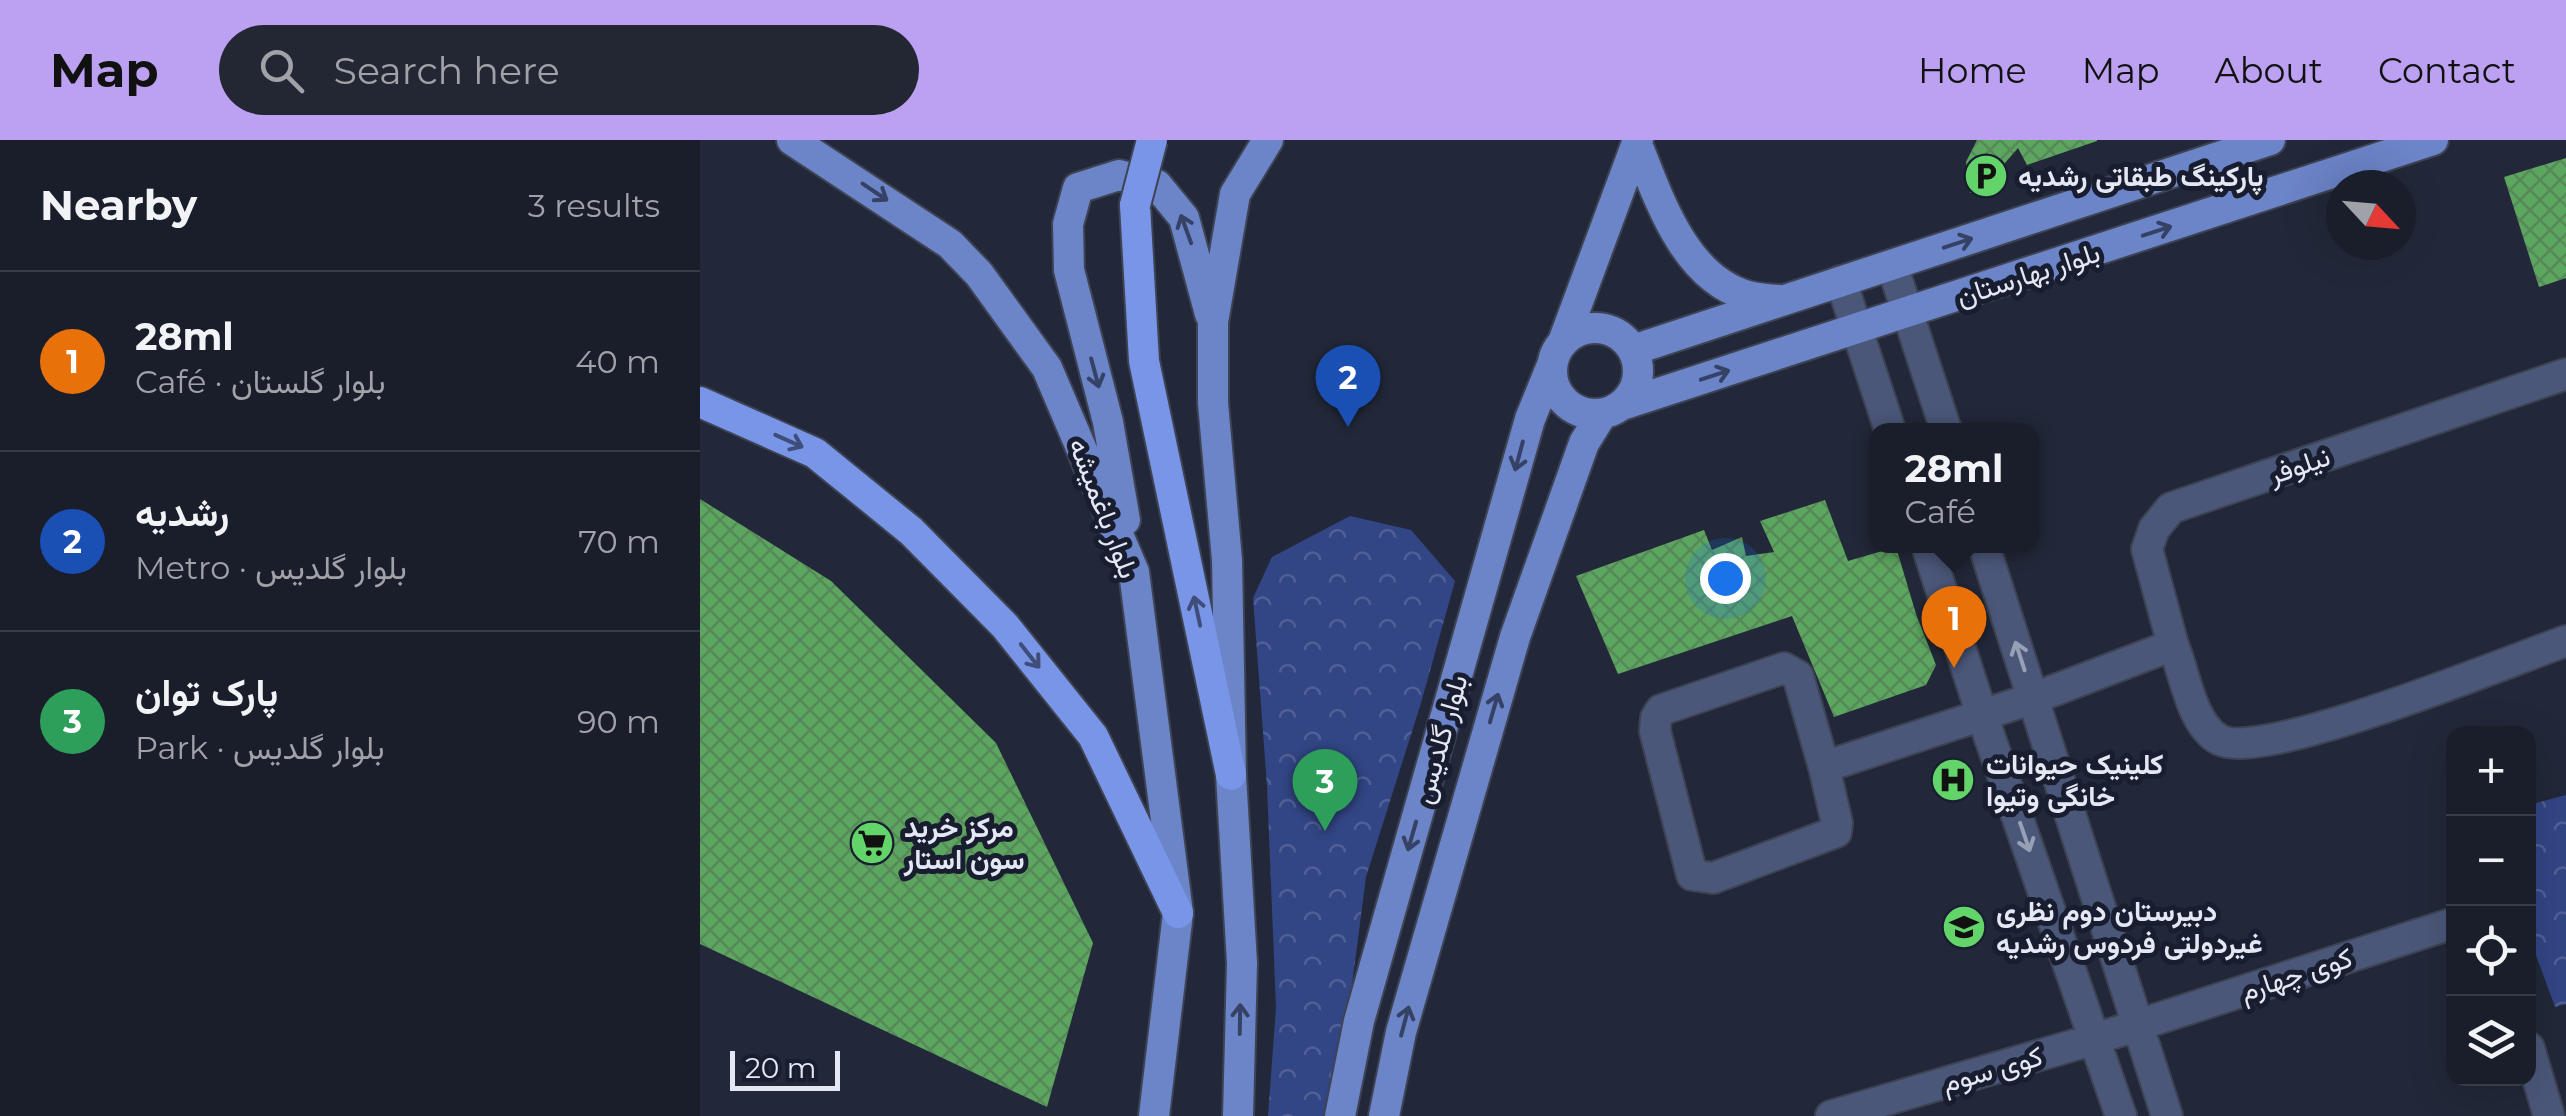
<!DOCTYPE html>
<html lang="en">
<head>
<meta charset="utf-8">
<style>
	:root { --surface:#1a1e2b; --page:#232733; --text:#f1f3f6; --muted:#9fa2a9; --line:#383c47; --accent:#bca0f2 }
	body { margin:0; font-family:Montserrat,Vazirmatn,sans-serif; background:var(--page); color:var(--text) }
	.controls { position:absolute; right:30px; bottom:30px; display:grid; overflow:hidden; border-radius:20px; box-shadow:0 10px 40px #0002 }
	.controls button { width:90px; height:90px; display:grid; place-items:center; padding:0; border:0; border-bottom:2px solid var(--line); background:var(--surface); color:var(--text); font:50px sans-serif }
	.compass { position:absolute; left:1626px; top:30px; width:90px; height:90px; border-radius:50%; background:var(--surface); box-shadow:0 10px 40px #0002; rotate:116deg }
	.scale { position:absolute; left:30px; bottom:25px; width:110px; box-sizing:border-box; padding-left:10px; border:5px solid #e3e8f4; border-top:0; font-size:28px; line-height:35px; white-space:nowrap; color:#e3e8f4; -webkit-text-stroke:8px #181e2f; paint-order:stroke }
	.you { position:absolute; left:1025px; top:438px; width:35px; height:35px; margin:-25px; border:8px solid #fff; border-radius:50%; background:#1a73e8; box-shadow:0 0 0 15px #1a73e833 }
	.badge { display:grid; place-items:center; width:65px; height:65px; border-radius:50%; background:var(--accent); color:#fff; font-size:32px; font-weight:700 }
	.pin { position:absolute; translate:-50% -82px; filter:drop-shadow(0 2px 5px #0008) }
	.pin::after { content:''; position:absolute; top:52px; width:35px; height:30px; background:inherit; clip-path:polygon(0 0,100% 0,50% 100%) }
	.popup { position:absolute; left:1169px; top:283px; width:170px; height:130px; box-sizing:border-box; display:grid; place-content:center; border-radius:20px; background:var(--surface); filter:drop-shadow(0 2px 8px #0005); font-size:32px; white-space:nowrap; color:var(--muted) }
	.popup b { font-size:38px; color:var(--text) }
	.popup::after { content:''; position:absolute; left:50%; top:100%; margin-left:-20px; border:20px solid transparent; border-top-color:var(--surface) }
	.list { margin:0; padding:0; list-style:none }
	h2 { display:flex; justify-content:space-between; align-items:center; height:130px; margin:0; padding:0 40px; font-size:42px }
	h2 small { font-size:32px; font-weight:400; color:var(--muted) }
	.list li { display:grid; grid-template-columns:65px 1fr auto; gap:30px; align-items:center; box-sizing:border-box; height:180px; padding:0 40px; border-top:2px solid var(--line) }
	.list b { display:block; font-size:38px; white-space:nowrap }
	.list p { margin:0; font-size:32px; white-space:nowrap; color:var(--muted) }
	.list em { font-size:32px; font-style:normal; color:var(--muted) }
	.icon { flex:none; width:55px; height:55px; fill:none; stroke:currentColor; stroke-width:2; stroke-linecap:round; stroke-linejoin:round }
	.map { position:relative; flex:none; width:1866px; height:976px; overflow:hidden }
	header { display:flex; align-items:center; gap:60px; box-sizing:border-box; height:140px; padding:0 50px; background:var(--accent); color:#111 }
	header strong { font-size:48px }
	nav { display:flex; gap:55px; margin-inline-start:auto; font-size:35px }
	.search { width:700px; height:90px; background:var(--page); display:flex; align-items:center; gap:25px; box-sizing:border-box; padding:0 35px; border-radius:55px; color:var(--muted); font-size:38px }
	main { display:flex }
	aside { flex:1; background:var(--surface) }
	.map>svg:first-child { display:block }
	.park { fill:url(#park-crowns) }
	.building { fill:url(#building-cross-hatch) }
	.lines { fill:none; stroke-linecap:round; stroke-linejoin:round }
	.minor-casing { stroke:#3d4353; stroke-width:34 }
	.major-casing { stroke:#3d4353; stroke-width:34 }
	.highway-casing { stroke:#3d4353; stroke-width:34 }
	.minor { stroke:#4b5779; stroke-width:30 }
	.major { stroke:#6c84c8; stroke-width:30 }
	.highway { stroke:#7995e8; stroke-width:30 }
	.highway-bridge-casing { stroke:#3d4353; stroke-width:34; stroke-linecap:butt }
	.highway-bridge { stroke:#7995e8; stroke-width:30 }
	.oneway { stroke:#354265 }
	.oneway2 { stroke:#3f4e79 }
	.oneway3 { stroke:#97a0b6 }
	.labels { text-anchor:middle; stroke-width:10; stroke-linejoin:round; paint-order:stroke }
	.poi-label { font-size:28px; font-weight:bold; fill:#e3e8f4; stroke:#181e2f; text-anchor:start }
	.street-label { font-size:28px; fill:#e3e8f4; stroke:#181e2f }
</style>
</head>
<body>
<header>
<strong>Map</strong>
<div class="search"><svg class="icon" aria-label="search" viewBox="0 0 24 24"><circle cx="10" cy="10" r="6"/><path d="M15 15l6 6"/></svg>Search here</div>
<nav><a>Home</a><a>Map</a><a>About</a><a>Contact</a></nav>
</header>
<main>
<aside>
<h2>Nearby<small>3 results</small></h2>
<ul class="list">
<li><span class="badge" style="background:#e8710a">1</span><div><b>28ml</b><p>Café · بلوار گلستان</p></div><em>40 m</em></li>
<li><span class="badge" style="background:#1a4fb4">2</span><div><b>رشدیه</b><p>Metro · بلوار گلدیس</p></div><em>70 m</em></li>
<li><span class="badge" style="background:#2e9e5b">3</span><div><b>پارک توان</b><p>Park · بلوار گلدیس</p></div><em>90 m</em></li>
</ul>
</aside>
<div class="map">
<svg width="1866" height="976" viewBox="0 0 1866 976">
	<defs>
		<pattern id="park-crowns" width="20" height="18" patternUnits="userSpaceOnUse" patternTransform="scale(2.5)"><rect width="20" height="18" fill="#324584"/><path d="M2 6a3 3 0 1 1 6 0M12 15a3 3 0 1 1 6 0" fill="none" stroke="#506096"/></pattern>
		<pattern id="building-cross-hatch" width="8" height="8" patternUnits="userSpaceOnUse" patternTransform="scale(2.5)"><rect width="8" height="8" fill="#5da65f"/><path d="M0 0l8 8M0 8l8-8" fill="none" stroke="#568958"/></pattern>
	</defs>
	<rect width="100%" height="100%" fill="#222839"/>
	<!-- park -->
	<path class="park" d="M650,376l61,14 44,51 -34,122 -55,174 -31,239h-67l8,-108 -9,-222 -14,-188 19,-41z
		M1866,655v209l-11,3 -26,-71v-131z"/>
	<!-- building -->
	<path class="building" d="M1277,0h120v1l-70,24 -9,-17 -13,15 -2,24 -33,6 -4,-31z
		M1866,18v120l-27,9 -35,-110z
		M0,359l131,82 165,162 97,200 -46,164 -347,-163z
		M1125,360l23,61 48,-14 20,67 20,51 -10,20 -92,32 -42,-101 -174,58 -42,-98 128,-46 8,20 30,-13 4,19 28,-4 -14,-31z"/>
	<g class="lines">
		<!-- minor casing -->
		<g class="minor-casing">
			<path id="minor" d="M1192,125l54,165
				M1141,141l49,149
				M1227,406l55,169 139,401
				M1284,406l183,570
				M1473,505c12,28 18,80 47,95 44,22 289,-79 346,-99
				M1124,627l13,56 -1,9 -123,46 -21,-3 -37,-144 1,-13 5,-8 123,-42 14,8 26,91 210,-69 139,-53 -26,-96 7,-20 17,-21 395,-134
				M1829,908l20,68
				M1131,976l264,-77 359,-116"/>
		</g>
		<!-- major casing -->
		<g class="major-casing">
			<path id="major" d="M92,0l158,104 29,30 68,94 87,204 44,341 -24,203
				M937,4c22,55 47,134 111,152 10,3 21,3 31,4
				M852 231a43 43 0 1 1 86 0a43 43 0 1 1-86 0Z
				M863,202l75,-202
				M933,210l637,-210
				M922,265l811,-265
				M425,380l-17,-98 -39,-152 -1,-46 10,-36 41,-13 38,10 27,33 26,96
				M538,976l4,-153 -11,-188 -4,-215 -14,-157v-81l22,-128 33,-54
				M640,976l19,-95 171,-602 22,-54
				M684,976l17,-84 114,-395 69,-194 18,-29"/>
		</g>
		<!-- highway casing -->
		<g class="highway-casing">
			<path id="highway" d="M435,65l9,156 87,414
				M0,262l115,51 96,78 94,95 88,110 85,177"/>
		</g>
		<!-- minor -->
		<use href="#minor" class="minor"/>
		<!-- major -->
		<use href="#major" class="major"/>
		<!-- highway -->
		<use href="#highway" class="highway"/>
		<!-- highway-bridge casing -->
		<g class="highway-bridge-casing">
			<path id="highway-bridge" d="M435,65l17,-65"/>
		</g>
		<!-- highway-bridge -->
		<use href="#highway-bridge" class="highway-bridge"/>
	</g>
	<!-- one-way arrows -->
	<defs><path id="oneway-shaft" d="M-6 0H5M1.5-3L5.5 0L1.5 3" fill="none" stroke-width="1.6" stroke-linecap="round" stroke-linejoin="round" transform="scale(2.5)"/></defs>
	<g class="oneway">
		<use href="#oneway-shaft" transform="translate(175 52) rotate(34)"/>
		<use href="#oneway-shaft" transform="translate(486 89) rotate(-110)"/>
		<use href="#oneway-shaft" transform="translate(1457 91) rotate(-18)"/>
		<use href="#oneway-shaft" transform="translate(1258 103) rotate(-18)"/>
		<use href="#oneway-shaft" transform="translate(395 233) rotate(75)"/>
		<use href="#oneway-shaft" transform="translate(1015 235) rotate(-18)"/>
		<use href="#oneway-shaft" transform="translate(819 316) rotate(105)"/>
		<use href="#oneway-shaft" transform="translate(794 568) rotate(-74)"/>
		<use href="#oneway-shaft" transform="translate(712 696) rotate(106)"/>
		<use href="#oneway-shaft" transform="translate(540 879) rotate(-89)"/>
		<use href="#oneway-shaft" transform="translate(705 881) rotate(-75)"/>
	</g>
	<g class="oneway2">
		<use href="#oneway-shaft" transform="translate(89 301) rotate(24)"/>
		<use href="#oneway-shaft" transform="translate(497 471) rotate(-102)"/>
		<use href="#oneway-shaft" transform="translate(330 516) rotate(52)"/>
	</g>
	<g class="oneway3">
		<use href="#oneway-shaft" transform="translate(1320 516) rotate(-108)"/>
		<use href="#oneway-shaft" transform="translate(1325 697) rotate(71)"/>
	</g>
	<!-- icons -->
	<defs>
		<g id="parking-disc" transform="scale(2.25)"><circle r="9.5" fill="#62d469" stroke="#181e2f"/><path d="M-3.5-5.5H1a3.5 3.5 0 0 1 0 7H-1V5.5H-3.5ZM-1-3.4V-.6H.8a1.4 1.4 0 0 0 0-2.8Z" fill="#111"/></g>
		<g id="hospital-disc" transform="scale(2.25)"><circle r="9.5" fill="#62d469" stroke="#181e2f"/><path d="M-5-5h3v3.5h4V-5h3V5h-3V1.5h-4V5h-3Z" fill="#111"/></g>
		<g id="supermarket-disc" transform="scale(2.25)"><circle r="9.5" fill="#62d469" stroke="#181e2f"/><path d="M-6-5.5h2.5l.6 2H6L4.5 2H-2.5L-4.4-4H-6ZM-1.5 3.2a1.3 1.3 0 1 0 .1 0ZM3 3.2a1.3 1.3 0 1 0 .1 0Z" fill="#111"/></g>
		<g id="school-disc" transform="scale(2.25)"><circle r="9.5" fill="#62d469" stroke="#181e2f"/><path d="M0-5L7-2L0 1L-7-2ZM-4 1L0 2.5L4 1V4Q0 6-4 4Z" fill="#111"/></g>
	</defs>
	<g fill-rule="evenodd">
		<use href="#parking-disc" x="1286" y="36"/>
		<use href="#hospital-disc" x="1253" y="640"/>
		<use href="#supermarket-disc" x="172" y="703"/>
		<use href="#school-disc" x="1264" y="787"/>
	</g>
	<g class="labels">
		<!-- poi labels -->
		<g class="poi-label">
			<text x="1318" y="46">پارکینگ طبقاتی رشدیه</text>
			<text x="1286" y="634">کلینیک حیوانات<tspan x="1286" dy="32">خانگی وتیوا</tspan></text>
			<text x="204" y="697">مرکز خرید<tspan x="204" dy="32">سون استار</tspan></text>
			<text x="1296" y="781">دبیرستان دوم نظری<tspan x="1296" dy="32">غیردولتی فردوس رشدیه</tspan></text>
		</g>
		<!-- street labels -->
		<g class="street-label">
			<text transform="translate(1328 134) rotate(-18)" y="10">بلوار بهارستان</text>
			<text transform="translate(1599 325) rotate(-19)" y="10">نیلوفر</text>
			<text transform="translate(404 368) rotate(69)" y="10">بلوار باغمیشه</text>
			<text transform="translate(740 599) rotate(-74)" y="10">بلوار گلدیس</text>
			<text transform="translate(1596 834) rotate(-18)" y="10">کوی چهارم</text>
			<text transform="translate(1292 929) rotate(-16)" y="10">کوی سوم</text>
		</g>
	</g>
</svg>
<div class="controls">
<button>+</button>
<button>−</button>
<button><svg class="icon" aria-label="locate" viewBox="0 0 24 24"><circle cx="12" cy="12" r="6"/><path d="M12 2v4M12 18v4M2 12h4M18 12h4"/></svg></button>
<button><svg class="icon" aria-label="layers" viewBox="0 0 24 24"><path d="M12 4l9 5-9 5-9-5zM3 14l9 5 9-5"/></svg></button>
</div>
<svg class="compass" viewBox="-18 -18 36 36"><path d="M0-13l5 13h-10z" fill="#e53935"/><path d="M0 13l5-13h-10z" fill="#9fa2a9"/></svg>
<div class="scale">20 m</div>
<div class="you"></div>
<div class="pin badge" style="left:1254px;top:528px;background:#e8710a">1</div>
<div class="popup"><b>28ml</b>Café</div>
<div class="pin badge" style="left:648px;top:287px;background:#1a4fb4">2</div>
<div class="pin badge" style="left:625px;top:691px;background:#2e9e5b">3</div>
</div>
</main>
</body>
</html>
